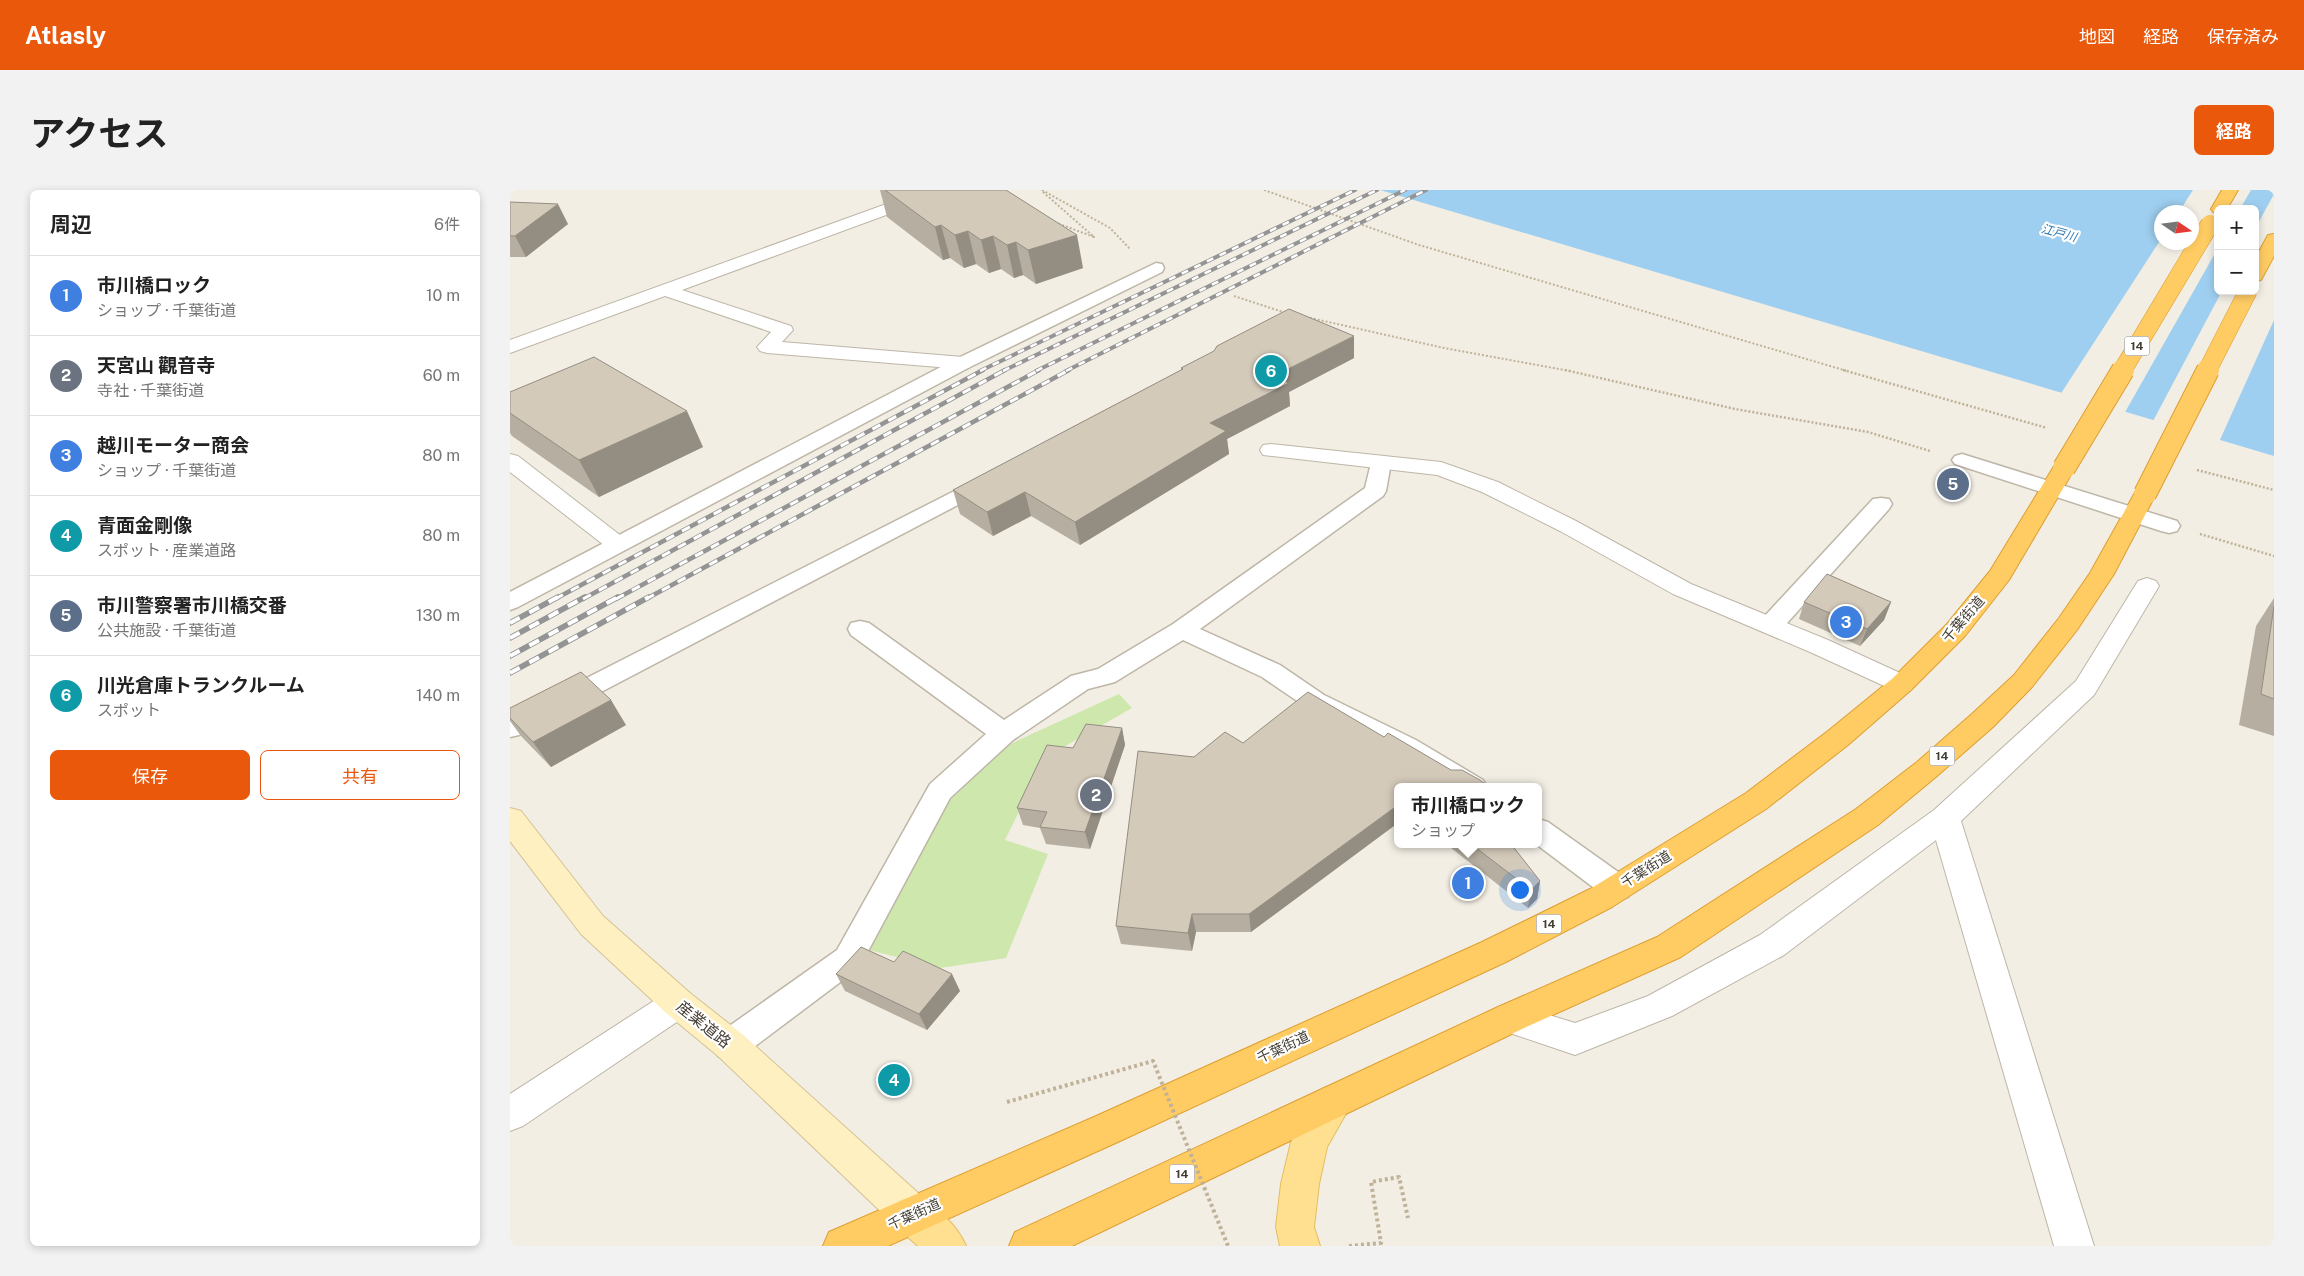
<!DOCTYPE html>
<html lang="ja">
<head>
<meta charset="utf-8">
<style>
	:root { --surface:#fff; --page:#f2f2f2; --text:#222; --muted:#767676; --line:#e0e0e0; --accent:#ea580c }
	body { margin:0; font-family:"Public Sans","Noto Sans JP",sans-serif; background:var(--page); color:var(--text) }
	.controls { position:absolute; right:15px; top:15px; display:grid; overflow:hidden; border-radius:8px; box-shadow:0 2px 8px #0003 }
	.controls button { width:45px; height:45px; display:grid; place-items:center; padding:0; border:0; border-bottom:1px solid var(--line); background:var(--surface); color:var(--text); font:25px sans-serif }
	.compass { position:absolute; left:1644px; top:15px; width:45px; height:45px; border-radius:50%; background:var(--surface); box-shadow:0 2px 8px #0003; rotate:103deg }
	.you { position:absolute; left:1009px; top:699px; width:18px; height:18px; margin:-12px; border:4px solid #fff; border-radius:50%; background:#1a73e8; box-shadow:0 0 0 8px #1a73e833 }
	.badge { display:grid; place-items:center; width:32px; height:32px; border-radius:50%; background:var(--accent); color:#fff; font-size:16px; font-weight:700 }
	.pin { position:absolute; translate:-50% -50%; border:2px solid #fff; box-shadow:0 1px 5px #0006 }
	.popup { position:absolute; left:884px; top:593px; width:148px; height:65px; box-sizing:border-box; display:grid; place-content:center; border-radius:8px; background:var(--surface); filter:drop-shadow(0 1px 4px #0005); font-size:16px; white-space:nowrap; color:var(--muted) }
	.popup b { font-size:19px; color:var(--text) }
	.popup::after { content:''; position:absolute; left:50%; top:100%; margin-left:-10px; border:10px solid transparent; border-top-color:var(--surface) }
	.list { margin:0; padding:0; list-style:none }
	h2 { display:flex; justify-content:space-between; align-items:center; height:65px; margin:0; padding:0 20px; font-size:21px }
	h2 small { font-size:16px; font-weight:400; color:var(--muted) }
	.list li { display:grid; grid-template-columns:32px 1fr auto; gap:15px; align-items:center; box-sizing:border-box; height:80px; padding:0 20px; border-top:1px solid var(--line) }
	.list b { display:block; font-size:19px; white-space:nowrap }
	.list p { margin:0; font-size:16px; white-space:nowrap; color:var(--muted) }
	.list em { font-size:16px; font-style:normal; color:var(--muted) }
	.actions { display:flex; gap:10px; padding:15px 20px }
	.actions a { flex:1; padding:11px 0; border:1px solid var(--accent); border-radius:8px; text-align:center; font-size:18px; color:var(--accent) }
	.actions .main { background:var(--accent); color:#fff }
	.map { position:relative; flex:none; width:1764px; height:1056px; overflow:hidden; border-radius:8px }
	header { display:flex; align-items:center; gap:30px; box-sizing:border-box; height:70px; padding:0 25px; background:var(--accent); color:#fff }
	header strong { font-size:24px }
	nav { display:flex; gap:28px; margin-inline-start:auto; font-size:18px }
	.intro { display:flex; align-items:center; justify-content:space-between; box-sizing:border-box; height:120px; padding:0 30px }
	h1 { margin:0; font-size:35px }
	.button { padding:12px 22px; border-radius:8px; background:var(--accent); color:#fff; font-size:18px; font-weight:700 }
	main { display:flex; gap:30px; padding:0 30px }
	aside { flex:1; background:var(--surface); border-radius:8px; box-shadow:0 2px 8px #0003 }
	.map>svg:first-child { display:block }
	.green { fill:#cde7ac }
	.water { fill:#9fcff0; fill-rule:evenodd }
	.pier { fill:#f2eee4 }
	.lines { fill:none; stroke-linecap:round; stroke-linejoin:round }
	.lane-casing { stroke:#beb6a7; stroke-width:3 }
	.street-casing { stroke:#beb6a7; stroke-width:2 }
	.secondary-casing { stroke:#d3c293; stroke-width:2 }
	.primary-casing { stroke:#e4bd60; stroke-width:2 }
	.highway-casing { stroke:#de9f32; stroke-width:2 }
	.path-far2 { stroke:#c0b298; stroke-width:2; stroke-dasharray:2 2; stroke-linecap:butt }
	.path-far1 { stroke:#c0b298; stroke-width:2.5; stroke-dasharray:2 2; stroke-linecap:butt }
	.path { stroke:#c0b298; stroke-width:4; stroke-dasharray:3 3; stroke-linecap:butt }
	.lane { fill:#fff; fill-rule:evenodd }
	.street { fill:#fff; fill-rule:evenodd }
	.secondary { fill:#fff0c2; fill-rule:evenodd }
	.primary { fill:#ffe091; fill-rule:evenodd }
	.highway { fill:#ffcb63; fill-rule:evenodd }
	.rail-far2-casing { stroke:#949494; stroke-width:4 }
	.rail-far1-casing { stroke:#949494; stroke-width:4.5 }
	.rail-casing { stroke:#949494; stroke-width:5.5 }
	.rail-far2 { stroke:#fff; stroke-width:2.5; stroke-dasharray:7; stroke-linecap:butt }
	.rail-far1 { stroke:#fff; stroke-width:3; stroke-dasharray:9; stroke-linecap:butt }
	.rail { stroke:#fff; stroke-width:4; stroke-dasharray:11; stroke-linecap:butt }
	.highway-bridge-far1-casing { stroke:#de9f32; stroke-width:19; stroke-linecap:butt }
	.highway-bridge-casing { stroke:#de9f32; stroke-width:24; stroke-linecap:butt }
	.path-bridge { stroke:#c0b298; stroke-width:4; stroke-dasharray:3 3; stroke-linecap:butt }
	.highway-bridge-far1 { stroke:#ffcb63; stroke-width:18 }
	.highway-bridge { stroke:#ffcb63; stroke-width:22 }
	.wall { fill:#b6aea0 }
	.shaded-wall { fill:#948d82 }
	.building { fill:#d4caba; stroke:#948d82 }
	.labels { text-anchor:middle; stroke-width:4.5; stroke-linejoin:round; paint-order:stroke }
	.far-water-label { font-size:12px; font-style:italic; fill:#2d79b1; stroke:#fff }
	.shield { fill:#fff; stroke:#7c7871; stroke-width:1 }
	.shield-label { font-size:12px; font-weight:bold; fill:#443e34 }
	.street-label { font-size:14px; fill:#443e34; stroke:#fff }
	.near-street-label { font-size:16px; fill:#443e34; stroke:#fff }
</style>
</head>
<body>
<header>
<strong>Atlasly</strong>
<nav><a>地図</a><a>経路</a><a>保存済み</a></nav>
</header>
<div class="intro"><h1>アクセス</h1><a class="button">経路</a></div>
<main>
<aside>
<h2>周辺<small>6件</small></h2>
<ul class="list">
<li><span class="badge" style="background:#3f7fe0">1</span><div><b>市川橋ロック</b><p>ショップ · 千葉街道</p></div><em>10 m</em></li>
<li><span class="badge" style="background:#6b7280">2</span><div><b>天宮山 觀音寺</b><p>寺社 · 千葉街道</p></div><em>60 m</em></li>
<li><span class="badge" style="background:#3f7fe0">3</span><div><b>越川モーター商会</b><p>ショップ · 千葉街道</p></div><em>80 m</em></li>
<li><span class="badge" style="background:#0f9aa8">4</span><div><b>青面金剛像</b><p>スポット · 産業道路</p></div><em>80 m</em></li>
<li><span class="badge" style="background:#5c6f8a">5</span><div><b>市川警察署市川橋交番</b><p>公共施設 · 千葉街道</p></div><em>130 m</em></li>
<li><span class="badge" style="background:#0f9aa8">6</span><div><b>川光倉庫トランクルーム</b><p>スポット</p></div><em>140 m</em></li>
</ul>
<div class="actions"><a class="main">保存</a><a>共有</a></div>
</aside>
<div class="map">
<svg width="1764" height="1056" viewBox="0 0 1764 1056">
	<rect width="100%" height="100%" fill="#f2eee4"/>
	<!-- green -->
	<path class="green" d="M609,504l13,14 -86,49 -41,83 43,14 -42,104 -66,10 -71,-18 81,-150 58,-55z"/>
	<!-- water -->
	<path class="water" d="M870,0h894v266zM1708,19h37v82h-37zM1652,22h30v30h-30z"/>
	<!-- pier -->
	<path class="pier" d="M1683,0h58l-11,19h-22v39l-94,166 -64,-19 101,-156 1,3h30v-30h-13z
		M1764,4v126l-55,122 -67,-19 70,-132h33v-62z"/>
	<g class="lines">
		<!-- lane casing -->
		<g class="lane-casing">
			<path id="lane" d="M646,73l6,1 2,4 -2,4 -192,95 -452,240 -8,3v-18l446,-233z
				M1452,264l215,67 3,5 -3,5 -8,2 -8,-2 -206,-67 -3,-4 3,-4z
				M871,267l7,2 3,4 -5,28 -3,5 -183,133 80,36 44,30 92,45 67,40 4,7h-36l-55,-33 -90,-47 -44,-30 -79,-37 -68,42 -27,7 -75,51 -63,58 -91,170 -117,88 -12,4 -12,-4 -5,-11 5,-11 119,-84 93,-166 56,-50 -135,-99 -3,-6 3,-6 9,-2 9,2 135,97 67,-44 27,-7 75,-45 192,-136 6,-25 3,-4z
				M477,286l7,2 4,4 -4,4 -475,249 -9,2v-20l470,-239z
				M1371,308l8,1 3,5 -3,5 -109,122 -9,2 -9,-2 -3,-6 3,-6 111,-120z
				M1028,629l10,3 80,57 4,9 -4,9 -11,3 -11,-3 -70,-53z"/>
		</g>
		<!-- street casing -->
		<g class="street-casing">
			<path id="street" d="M415,0h23l-2,3 -264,97 109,36 2,4 -11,12 181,15 7,2 3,4 -3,4 -7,2 -196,-16 -7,-2 -3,-4 14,-15 -106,-36 -155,57v-13z
				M761,254l170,18 57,20 78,39 115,63 137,56 83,38 4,6 -4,6 -9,3 -9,-3 -83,-38 -137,-58 -113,-63 -78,-39 -45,-17 -174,-20 -3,-5 3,-5z
				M0,264l8,2 107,83 4,5 -4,5 -8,2 -8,-2 -99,-77z
				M1637,388l9,3 3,5 -65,109 -133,126 133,425h-40l-118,-406 -152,115 -112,61 -97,39 -77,-26 -5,-11 5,-11 12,-4 65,20 73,-27 112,-61 174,-125 142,-129 62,-100z
				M168,798l12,5 5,10 -5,10 -167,113 -13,5v-37l156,-101z"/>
		</g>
		<!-- secondary casing -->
		<g class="secondary-casing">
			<path id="secondary" d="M0,618l11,3 82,105 87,77 52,41 185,167 5,14 -5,14 -14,5 -14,-5 -181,-173 -52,-43 -85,-79 -71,-93z"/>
		</g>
		<!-- primary casing -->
		<g class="primary-casing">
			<path id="primary" d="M825,894l13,5 5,12 -26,46 -8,37 -5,43 6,19h-40l-4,-19 5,-43 10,-42 31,-53z
				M403,1006c22,9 44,28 53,50h-48l-19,-17 -5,-14 5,-14z"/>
		</g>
		<!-- highway casing -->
		<g class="highway-casing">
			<path id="highway" d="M1712,0h16l-11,19h-9v5l-5,-2 -2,-3z
				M1764,44v22l-13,24 -6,1v-22l13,-24z
				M1554,271l8,2 3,5 -66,112 -44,56 -54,54 -63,55 -82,64 -154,98 -106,55 -386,179 -232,105h-65l6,-14 265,-115 388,-175 108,-53 156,-96 82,-62 65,-53 54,-54 43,-53 66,-108z
				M1635,297l8,2 3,5 -42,80 -37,56 -45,57 -39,40 -56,49 -59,49 -197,132 -159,72 -450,217h-63l6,-14 483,-225 159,-70 199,-128 61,-47 56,-49 41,-38 45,-57 31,-45 47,-84z"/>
		</g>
		<!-- path-far2 -->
		<path class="path-far2" d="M532,0l68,38 20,21
			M754,0l155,55 428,126
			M533,2l51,45 -37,-14
			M724,106l52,17
			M796,127l138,31 126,23"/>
		<!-- path-far1 -->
		<path class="path-far1" d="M1055,180l170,39 133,23 62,19
			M1333,180l204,58
			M1687,280l77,20
			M1690,344l74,22"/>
		<!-- path -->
		<path class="path" d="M839,1056l32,-3 -10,-61 28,-5 9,41"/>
		<!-- lane -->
		<use href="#lane" class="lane"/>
		<!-- street -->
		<use href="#street" class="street"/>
		<!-- secondary -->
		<use href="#secondary" class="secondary"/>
		<!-- primary -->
		<use href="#primary" class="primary"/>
		<!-- highway -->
		<use href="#highway" class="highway"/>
		<!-- rail-far2 casing -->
		<g class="rail-far2-casing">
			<path id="rail-far2" d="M470,181l375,-181
				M493,181l374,-181
				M526,181l369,-181
				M556,181l360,-181"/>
		</g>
		<!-- rail-far1 casing -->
		<g class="rail-far1-casing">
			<path id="rail-far1" d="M45,409l428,-229
				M73,409l422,-229
				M106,409l423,-229
				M136,409l423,-229"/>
		</g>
		<!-- rail casing -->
		<g class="rail-casing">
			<path id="rail" d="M0,433l48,-26
				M0,448l75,-41
				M0,466l108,-59
				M0,483l139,-76"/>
		</g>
		<!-- rail-far2 -->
		<use href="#rail-far2" class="rail-far2"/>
		<!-- rail-far1 -->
		<use href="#rail-far1" class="rail-far1"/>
		<!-- rail -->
		<use href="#rail" class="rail"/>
		<!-- highway-bridge-far1 casing -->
		<g class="highway-bridge-far1-casing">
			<path id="highway-bridge-far1" d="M1612,181l88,-147
				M1697,181l41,-80"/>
		</g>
		<!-- highway-bridge casing -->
		<g class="highway-bridge-casing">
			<path id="highway-bridge" d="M1554,278l59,-98
				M1635,304l63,-124"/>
		</g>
		<!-- path-bridge -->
		<path class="path-bridge" d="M497,912l146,-41 75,185"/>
		<!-- highway-bridge-far1 -->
		<use href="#highway-bridge-far1" class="highway-bridge-far1"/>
		<!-- highway-bridge -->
		<use href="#highway-bridge" class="highway-bridge"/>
	</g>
	<!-- wall -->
	<path class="wall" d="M370,0h126l77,78 -47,16 -13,-9 -9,3 -13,-9 -12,4 -13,-9 -12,4 -14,-10 -7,2 -56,-43z
		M0,12l58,22 -42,33h-16z
		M844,168l-65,34 1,14 -63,33 2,15 -149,91 -49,-29 -38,20 -33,-22 -7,-24 228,-120v-2z
		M0,202l193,55 -104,50 -87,-61 -2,-3z
		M1764,408v138l-35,-11 17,-99z
		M1294,412h87l-7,18 -24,26 -61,-27z
		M0,518l116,17 -75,42 -30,-31 -11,-15z
		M612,538l3,17 -35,104 -44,-5 -6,-16 -17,-3 -6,-17 56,-60z
		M874,547l67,33 -53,17 -147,145h-55l-4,19 -71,-7 -5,-18 78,-169 49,-14z
		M936,654h65l29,37 -3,18 -9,9z
		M384,772l66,29 -33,39 -82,-39 -9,-17z"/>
	<!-- shaded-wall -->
	<path class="shaded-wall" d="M48,14l10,20 -42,33 -11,-21z
		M431,35l9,33 -7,2 -8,-33z
		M458,41l8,33 -12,4 -9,-33z
		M567,45l6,33 -47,16 -8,-34z
		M483,46l8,33 -12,4 -8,-33z
		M506,52l7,33 -9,3 -7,-33z
		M844,146v22l-65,34 1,14 -63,33 2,15 -149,91 -5,-23 199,-146z
		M177,221l16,36 -104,50 -20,-37z
		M515,302l6,24 -38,20 -6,-24z
		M1381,412l-7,18 -24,26 7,-17z
		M101,510l15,25 -75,42 -18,-25z
		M612,538l3,17 -35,104 -5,-17z
		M888,615v18l-147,109 -2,-18z
		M1030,691l-3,18 -9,9 3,-18z
		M682,724l4,18 -4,19 -4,-18z
		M442,784l8,17 -33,39 -8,-16z"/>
	<!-- building -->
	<path class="building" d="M375,0h121l71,45 -49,15 -12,-8 -9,3 -14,-9 -12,4 -13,-9 -13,4 -14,-10 -6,2z
		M0,12l48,2 -43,32h-5z
		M779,119l65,27 -80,40 15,7 -79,40 16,8 -151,91 -50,-30 -38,20 -34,-22 230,-121 -2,-1 33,-17 3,-5z
		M84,167l93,54 -108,49 -69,-47v-21z
		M1317,384l64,28 -24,27 -63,-27z
		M1764,416v93l-13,-5z
		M71,482l30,28 -78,42 -23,-24v-10z
		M798,502l76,45 4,-4 63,37h11l18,10 9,7h-91v18l-149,109h-57l-4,19 -72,-7 22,-175 56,6 31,-25 18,11z
		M576,534l36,4 -37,104 -45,-5 7,-15 -30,-4 30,-63 26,3z
		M961,654h40l29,37 -9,9z
		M351,757l33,15 9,-11 49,23 -33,40 -83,-40z"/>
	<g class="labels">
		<!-- far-water labels -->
		<g class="far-water-label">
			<text transform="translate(1549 43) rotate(15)" y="4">江戸川</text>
		</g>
		<!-- shield labels -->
		<g class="shield">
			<rect x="1614.5" y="146.5" width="25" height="19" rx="4"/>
			<rect x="1419.5" y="556.5" width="25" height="19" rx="4"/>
			<rect x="1026.5" y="724.5" width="25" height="19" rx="4"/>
			<rect x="659.5" y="974.5" width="25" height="19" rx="4"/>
		</g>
		<g class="shield-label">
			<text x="1627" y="160">14</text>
			<text x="1432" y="570">14</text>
			<text x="1039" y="738">14</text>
			<text x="672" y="988">14</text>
		</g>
		<!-- street labels -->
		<g class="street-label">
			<text transform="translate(1453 429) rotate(-49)" y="5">千葉街道</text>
			<text transform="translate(1136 679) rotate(-32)" y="5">千葉街道</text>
			<text transform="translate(773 857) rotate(-25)" y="5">千葉街道</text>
			<text transform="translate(404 1024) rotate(-24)" y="5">千葉街道</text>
		</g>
		<!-- near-street labels -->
		<g class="near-street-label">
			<text transform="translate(194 834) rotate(39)" y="6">産業道路</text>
		</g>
	</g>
</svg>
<div class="controls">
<button>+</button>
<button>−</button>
</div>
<svg class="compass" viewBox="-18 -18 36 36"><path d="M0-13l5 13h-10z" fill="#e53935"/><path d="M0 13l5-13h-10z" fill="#767676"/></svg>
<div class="you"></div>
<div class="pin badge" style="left:958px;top:693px;background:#3f7fe0">1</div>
<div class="popup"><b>市川橋ロック</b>ショップ</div>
<div class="pin badge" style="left:586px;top:605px;background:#6b7280">2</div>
<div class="pin badge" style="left:1336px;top:432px;background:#3f7fe0">3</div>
<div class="pin badge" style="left:384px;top:890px;background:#0f9aa8">4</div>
<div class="pin badge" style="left:1443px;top:294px;background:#5c6f8a">5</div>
<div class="pin badge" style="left:761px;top:181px;background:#0f9aa8">6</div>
</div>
</main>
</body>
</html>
